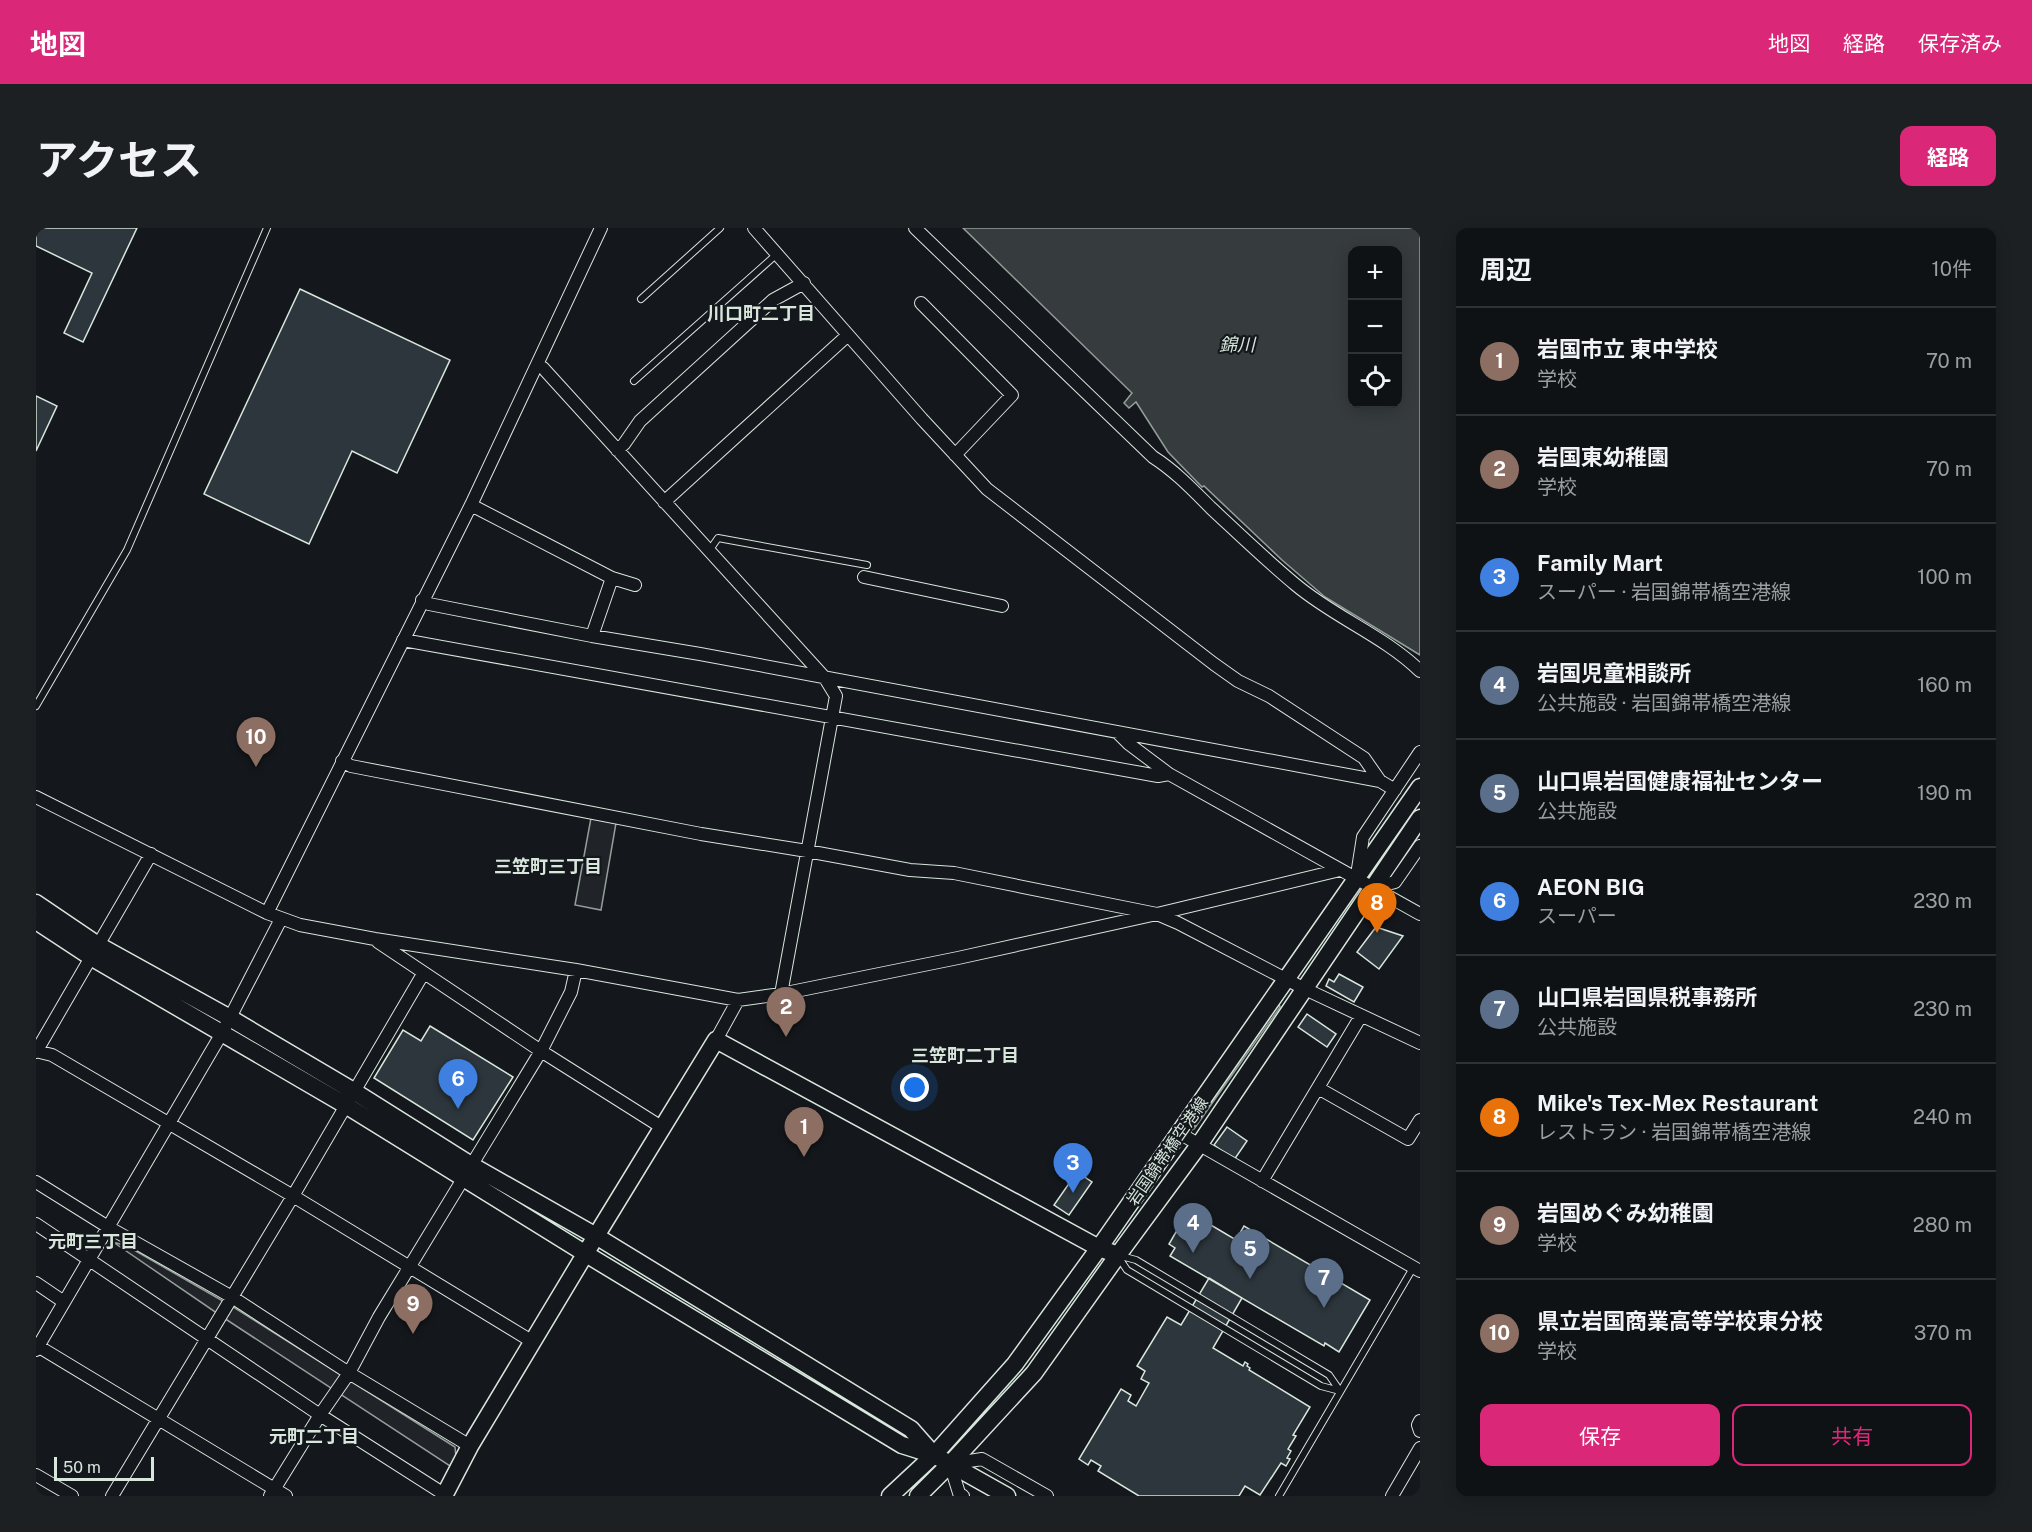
<!DOCTYPE html>
<html lang="ja">
<head>
<meta charset="utf-8">
<style>
	:root { --surface:#0f1215; --page:#1d2022; --text:#f1f3f6; --muted:#9b9ea0; --line:#2f3234; --accent:#db2777 }
	body { margin:0; font-family:"Public Sans","Noto Sans JP",sans-serif; background:var(--page); color:var(--text) }
	.controls { position:absolute; right:18px; top:18px; display:grid; overflow:hidden; border-radius:12px; box-shadow:0 3px 15px #0003 }
	.controls button { width:54px; height:54px; display:grid; place-items:center; padding:0; border:0; border-bottom:2px solid var(--line); background:var(--surface); color:var(--text); font:30px sans-serif }
	.scale { position:absolute; left:18px; bottom:15px; width:100px; box-sizing:border-box; padding-left:6px; border:3px solid #d8e6dc; border-top:0; font-size:16px; line-height:21px; white-space:nowrap; color:#d8e6dc; -webkit-text-stroke:4px #14181c; paint-order:stroke }
	.you { position:absolute; left:879px; top:860px; width:21px; height:21px; margin:-15px; border:4px solid #fff; border-radius:50%; background:#1a73e8; box-shadow:0 0 0 9px #1a73e833 }
	.badge { display:grid; place-items:center; width:39px; height:39px; border-radius:50%; background:var(--accent); color:#fff; font-size:20px; font-weight:700 }
	.pin { position:absolute; translate:-50% -50px; filter:drop-shadow(0 2px 3px #0008) }
	.pin::after { content:''; position:absolute; top:32px; width:21px; height:18px; background:inherit; clip-path:polygon(0 0,100% 0,50% 100%) }
	.list { margin:0; padding:0; list-style:none }
	h2 { display:flex; justify-content:space-between; align-items:center; height:78px; margin:0; padding:0 24px; font-size:26px }
	h2 small { font-size:20px; font-weight:400; color:var(--muted) }
	.list li { display:grid; grid-template-columns:39px 1fr auto; gap:18px; align-items:center; box-sizing:border-box; height:108px; padding:0 24px; border-top:2px solid var(--line) }
	.list b { display:block; font-size:22px; white-space:nowrap }
	.list p { margin:0; font-size:20px; white-space:nowrap; color:var(--muted) }
	.list em { font-size:20px; font-style:normal; color:var(--muted) }
	.actions { display:flex; gap:12px; padding:18px 24px }
	.actions a { flex:1; padding:14px 0; border:2px solid var(--accent); border-radius:12px; text-align:center; font-size:21px; color:var(--accent) }
	.actions .main { background:var(--accent); color:#fff }
	.icon { flex:none; width:33px; height:33px; fill:none; stroke:currentColor; stroke-width:2; stroke-linecap:round; stroke-linejoin:round }
	.map { position:relative; flex:none; width:1384px; height:1268px; overflow:hidden; border-radius:12px }
	header { display:flex; align-items:center; gap:36px; box-sizing:border-box; height:84px; padding:0 30px; background:var(--accent); color:#fff }
	header strong { font-size:28px }
	nav { display:flex; gap:33px; margin-inline-start:auto; font-size:21px }
	.intro { display:flex; align-items:center; justify-content:space-between; box-sizing:border-box; height:144px; padding:0 36px }
	h1 { margin:0; font-size:42px }
	.button { padding:15px 27px; border-radius:12px; background:var(--accent); color:#fff; font-size:21px; font-weight:700 }
	main { display:flex; gap:36px; padding:0 36px }
	aside { flex:1; background:var(--surface); border-radius:12px; box-shadow:0 3px 15px #0003 }
	.map>svg:first-child { display:block }
	.green { fill:#202428; stroke:#939e99; stroke-width:1.5 }
	.water { fill:#363b3e; stroke:#939e99; stroke-width:1.5; fill-rule:evenodd }
	.building { fill:#2c363c; stroke:#d8e6dc; stroke-width:1.5 }
	.lines { fill:none; stroke-linecap:round; stroke-linejoin:round }
	.lane-casing { stroke:#d8e6dc; stroke-width:8 }
	.street-casing { stroke:#d8e6dc; stroke-width:14 }
	.secondary-casing { stroke:#d8e6dc; stroke-width:19 }
	.lane { stroke:#14181c; stroke-width:6 }
	.street { stroke:#14181c; stroke-width:12 }
	.secondary { stroke:#14181c; stroke-width:16 }
	.labels { text-anchor:middle; stroke-width:4.5; stroke-linejoin:round; paint-order:stroke }
	.street-label { font-size:16px; fill:#d8e6dc; stroke:#14181c }
	.neighbourhood-label { font-size:18px; font-weight:bold; fill:#d8e6dc; stroke:#14181c }
	.water-label { font-size:18px; font-style:italic; fill:#d8e6dc; stroke:#14181c }
</style>
</head>
<body>
<header>
<strong>地図</strong>
<nav><a>地図</a><a>経路</a><a>保存済み</a></nav>
</header>
<div class="intro"><h1>アクセス</h1><a class="button">経路</a></div>
<main>
<div class="map">
<svg width="1384" height="1268" viewBox="0 0 1384 1268">
	<rect width="100%" height="100%" fill="#14181c"/>
	<!-- green -->
	<path class="green" d="M555,590l25,5 -15,87 -26,-5z
		M1240,774l3,2 1,3 -86,122h-4z
		M77,1014l14,4 108,62 220,139 1,10 -6,9 -223,-146z"/>
	<!-- water -->
	<path class="water" d="M927,0h457v427l-95,-58 -43,-37 -78,-74 -2,1 -34,-35 -32,-50 -7,6 -5,-5 8,-10zM1316,22h46v154h-46z"/>
	<!-- building -->
	<path class="building" d="M0,0h101l-54,114 -19,-9 28,-60 -56,-27z
		M264,61l150,71 -53,113 -45,-22 -43,93 -105,-50z
		M0,168l21,10 -21,45z
		M1340,699l27,9 -24,33 -22,-17z
		M1303,746l24,13 -9,15 -28,-16 3,-7 5,3z
		M1271,786l29,20 -9,13 -29,-20z
		M394,798l83,51 -40,63 -99,-62 29,-48 18,11z
		M1191,899l20,14 -13,19 -20,-15z
		M1041,944l15,10 -23,33 -15,-10z
		M1158,987l42,25 8,-14 126,74 -31,52 -14,-9 -1,3 -154,-90 5,-8 -6,-4 7,-12 6,3z
		M1173,1050l33,20 -29,50 30,18 2,-4 3,2 -1,2 3,2 -1,2 61,37 -17,28 3,1 -8,13 3,2 -4,7 3,1 -4,7 -5,-3 -21,32 -15,-9 -6,10h-100l-41,-25 3,-5 -10,-6 -3,5 -9,-6 42,-70 10,6 -3,6 8,5 13,-23 -8,-4 4,-8 -8,-5 30,-49 14,8z"/>
	<g class="lines">
		<!-- lane casing -->
		<g class="lane-casing">
			<path id="lane" d="M605,71l79,-71
				M598,153l143,-127
				M673,323l9,-13 149,27
				M0,478l91,-156 140,-322
				M1085,1028l15,4 193,115 11,16
				M1083,1030l8,12 194,116 19,5
				M1243,1268l134,-228"/>
		</g>
		<!-- street casing -->
		<g class="street-casing">
			<path id="street" d="M718,0l168,191 65,70 227,175 24,17 31,15 95,62 16,23
				M879,0l238,229c22,14 40,33 58,51 28,26 56,53 85,77 38,32 88,51 124,86
				M885,75l91,92 -57,60
				M501,138l6,2 282,310 11,18 -55,298
				M581,222l7,-6 16,-23 133,-121 31,-17
				M628,274l184,-167
				M435,277l141,73 23,7
				M828,349l138,29
				M386,372l7,4 163,32 108,18 680,127 15,9
				M556,408l20,-58
				M367,412l755,136 11,-2
				M1081,504l12,12 40,30 251,140
				M306,533l9,5 350,68 106,17 103,19 44,3 203,41 21,9 125,65 117,55
				M0,569l231,116 33,12 75,14 201,31 162,30 43,-6 177,-36 199,-44 183,-44
				M1321,647l6,-38 57,-85
				M1337,660l22,-6 25,-36
				M231,685l204,-408 130,-277
				M342,714l163,109 122,77
				M680,812l22,-40
				M0,823l16,4 241,141 240,146
				M0,824l115,-198
				M1282,860l90,51 12,-19
				M1143,905l241,138
				M1226,953l99,-165
				M0,954l72,45 124,70 117,76 121,73
				M0,996l284,191 127,81
				M0,1055l28,19
				M0,1117l250,151
				M0,1122l186,-317 59,-114
				M1384,1193l-2,4 2,6
				M0,1247l36,21
				M76,1268l181,-300 130,-222
				M234,1268l50,-81 29,-42 30,-56 162,-266 30,-59 5,-22
				M927,1268l-4,-3 -9,-29 32,-5 65,37
				M1356,1268l28,-48"/>
		</g>
		<!-- secondary casing -->
		<g class="secondary-casing">
			<path id="secondary" d="M0,675l62,42 132,73 125,74 116,73 125,71 315,193 22,25
				M0,693l55,36 256,149 239,148 316,191 32,10 73,41
				M408,1268l26,-50 126,-210 120,-196 383,208 19,7
				M854,1268l44,-41 81,-91 84,-116 321,-461
				M882,1268l32,-32 84,-91 84,-118 81,-110 221,-327"/>
		</g>
		<!-- lane -->
		<use href="#lane" class="lane"/>
		<!-- street -->
		<use href="#street" class="street"/>
		<!-- secondary -->
		<use href="#secondary" class="secondary"/>
	</g>
	<g class="labels">
		<!-- street labels -->
		<g class="street-label">
			<text transform="translate(1131 923) rotate(-55)" y="6">岩国錦帯橋空港線</text>
		</g>
		<!-- neighbourhood labels -->
		<g class="neighbourhood-label">
			<text x="725" y="92">川口町二丁目</text>
			<text x="512" y="645">三笠町三丁目</text>
			<text x="929" y="834">三笠町二丁目</text>
			<text x="57" y="1020">元町三丁目</text>
			<text x="278" y="1215">元町二丁目</text>
		</g>
		<!-- water labels -->
		<g class="water-label">
			<text x="1201" y="123">錦川</text>
		</g>
	</g>
</svg>
<div class="controls">
<button>+</button>
<button>−</button>
<button><svg class="icon" aria-label="locate" viewBox="0 0 24 24"><circle cx="12" cy="12" r="6"/><path d="M12 2v4M12 18v4M2 12h4M18 12h4"/></svg></button>
</div>
<div class="scale">50 m</div>
<div class="you"></div>
<div class="pin badge" style="left:768px;top:929px;background:#8d6e63">1</div>
<div class="pin badge" style="left:750px;top:809px;background:#8d6e63">2</div>
<div class="pin badge" style="left:1037px;top:965px;background:#3f7fe0">3</div>
<div class="pin badge" style="left:1157px;top:1025px;background:#5c6f8a">4</div>
<div class="pin badge" style="left:1214px;top:1051px;background:#5c6f8a">5</div>
<div class="pin badge" style="left:422px;top:881px;background:#3f7fe0">6</div>
<div class="pin badge" style="left:1288px;top:1080px;background:#5c6f8a">7</div>
<div class="pin badge" style="left:1341px;top:705px;background:#e8710a">8</div>
<div class="pin badge" style="left:377px;top:1106px;background:#8d6e63">9</div>
<div class="pin badge" style="left:220px;top:539px;background:#8d6e63">10</div>
</div>
<aside>
<h2>周辺<small>10件</small></h2>
<ul class="list">
<li><span class="badge" style="background:#8d6e63">1</span><div><b>岩国市立 東中学校</b><p>学校</p></div><em>70 m</em></li>
<li><span class="badge" style="background:#8d6e63">2</span><div><b>岩国東幼稚園</b><p>学校</p></div><em>70 m</em></li>
<li><span class="badge" style="background:#3f7fe0">3</span><div><b>Family Mart</b><p>スーパー · 岩国錦帯橋空港線</p></div><em>100 m</em></li>
<li><span class="badge" style="background:#5c6f8a">4</span><div><b>岩国児童相談所</b><p>公共施設 · 岩国錦帯橋空港線</p></div><em>160 m</em></li>
<li><span class="badge" style="background:#5c6f8a">5</span><div><b>山口県岩国健康福祉センター</b><p>公共施設</p></div><em>190 m</em></li>
<li><span class="badge" style="background:#3f7fe0">6</span><div><b>AEON BIG</b><p>スーパー</p></div><em>230 m</em></li>
<li><span class="badge" style="background:#5c6f8a">7</span><div><b>山口県岩国県税事務所</b><p>公共施設</p></div><em>230 m</em></li>
<li><span class="badge" style="background:#e8710a">8</span><div><b>Mike's Tex-Mex Restaurant</b><p>レストラン · 岩国錦帯橋空港線</p></div><em>240 m</em></li>
<li><span class="badge" style="background:#8d6e63">9</span><div><b>岩国めぐみ幼稚園</b><p>学校</p></div><em>280 m</em></li>
<li><span class="badge" style="background:#8d6e63">10</span><div><b>県立岩国商業高等学校東分校</b><p>学校</p></div><em>370 m</em></li>
</ul>
<div class="actions"><a class="main">保存</a><a>共有</a></div>
</aside>
</main>
</body>
</html>
